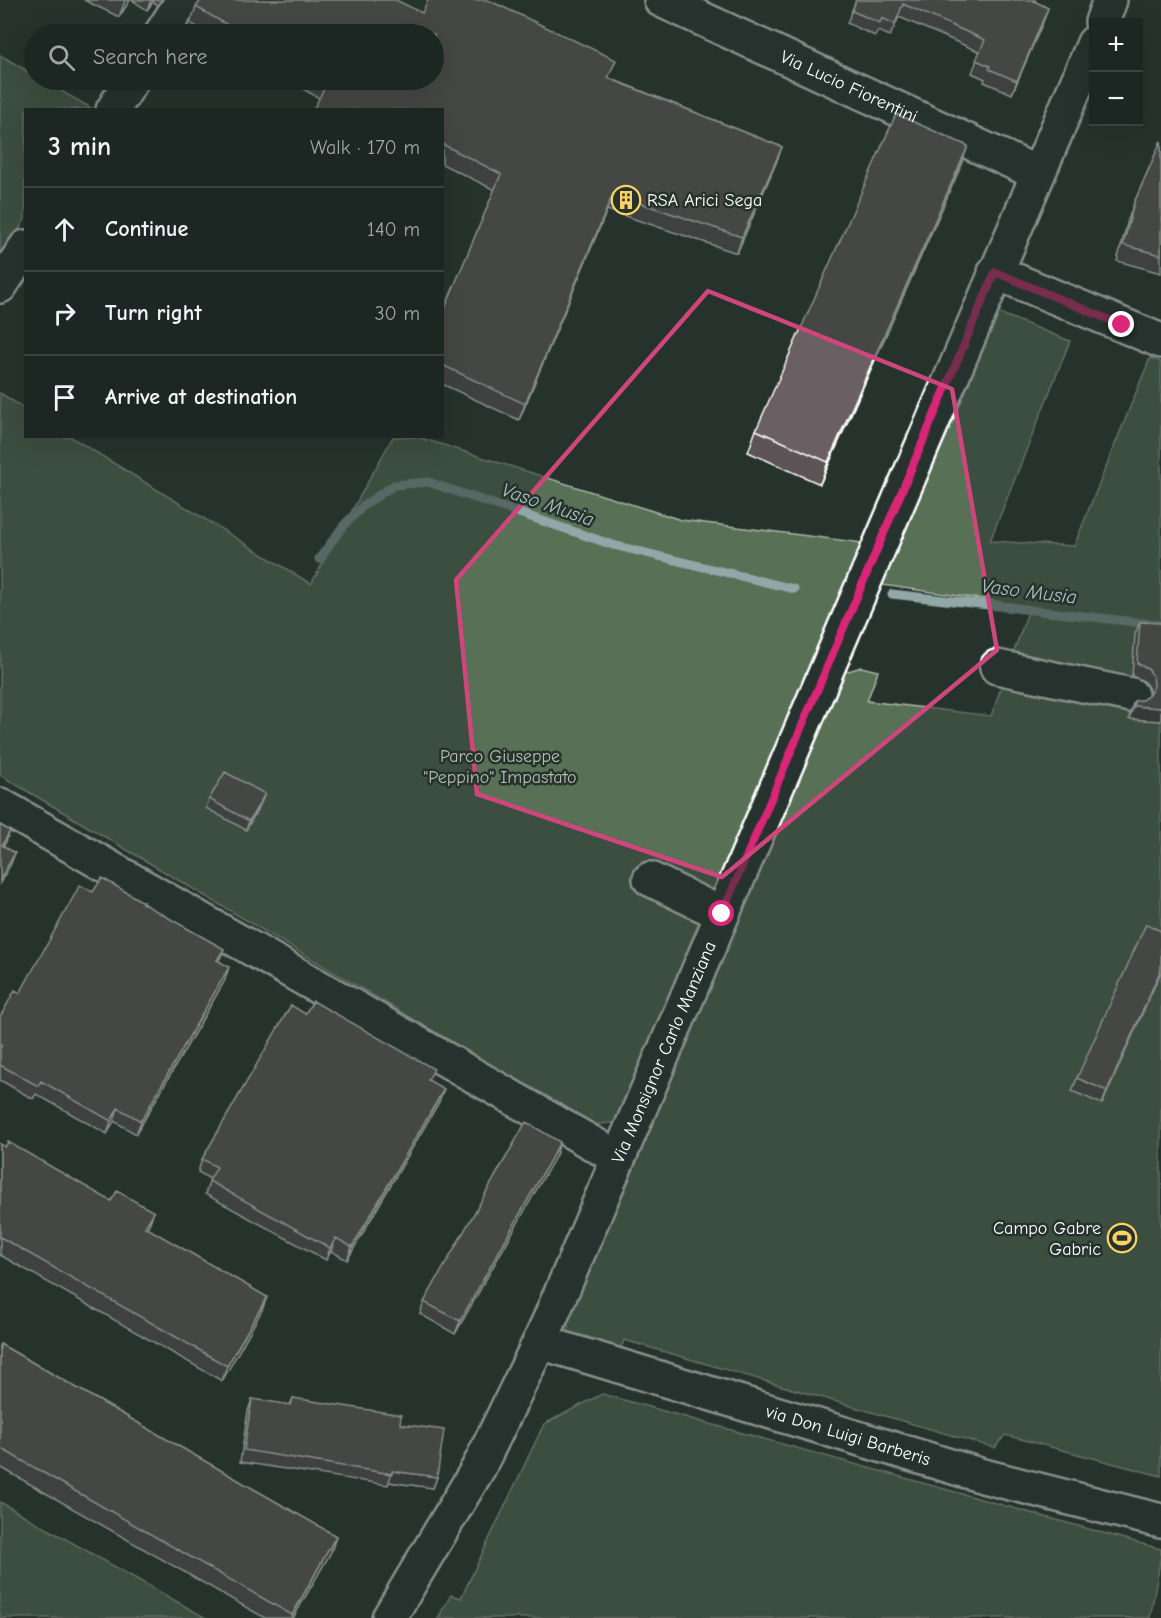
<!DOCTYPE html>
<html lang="en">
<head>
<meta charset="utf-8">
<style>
	:root { --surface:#1c2622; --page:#29322f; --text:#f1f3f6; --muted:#a0a5a5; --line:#3a4340 }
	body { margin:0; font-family:"Comic Neue",sans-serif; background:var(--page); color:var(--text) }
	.controls { position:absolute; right:18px; top:18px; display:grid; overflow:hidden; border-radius:0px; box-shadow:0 6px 24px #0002 }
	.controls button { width:54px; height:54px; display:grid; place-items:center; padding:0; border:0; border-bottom:2px solid var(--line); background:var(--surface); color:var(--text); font:30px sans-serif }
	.stop { position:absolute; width:18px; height:18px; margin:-14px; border:4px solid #db2777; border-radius:50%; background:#fff }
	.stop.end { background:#db2777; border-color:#fff; box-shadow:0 2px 6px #0008 }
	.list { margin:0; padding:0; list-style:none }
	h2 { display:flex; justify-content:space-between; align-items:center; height:78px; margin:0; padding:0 24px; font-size:26px }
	h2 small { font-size:20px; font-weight:400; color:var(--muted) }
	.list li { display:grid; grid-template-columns:39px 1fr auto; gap:18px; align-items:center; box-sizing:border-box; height:84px; padding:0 24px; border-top:2px solid var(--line) }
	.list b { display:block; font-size:22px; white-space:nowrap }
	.list em { font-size:20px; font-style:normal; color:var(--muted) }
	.icon { flex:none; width:33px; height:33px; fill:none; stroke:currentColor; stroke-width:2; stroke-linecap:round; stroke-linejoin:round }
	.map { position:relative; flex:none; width:1161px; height:1618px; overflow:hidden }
	.search { position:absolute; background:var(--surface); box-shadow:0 6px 24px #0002; left:24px; top:24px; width:420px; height:66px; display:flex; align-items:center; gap:15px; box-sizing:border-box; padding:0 21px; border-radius:33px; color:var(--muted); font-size:22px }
	.panel { position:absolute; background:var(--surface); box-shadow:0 6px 24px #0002; left:24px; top:108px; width:420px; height:330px; border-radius:0px }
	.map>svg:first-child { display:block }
	.green { fill:#587055; stroke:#acb8aa; stroke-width:1.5 }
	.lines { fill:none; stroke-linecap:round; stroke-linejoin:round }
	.stream { stroke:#92a8a8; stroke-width:9 }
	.minor-casing { stroke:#fff; stroke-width:38 }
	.minor { stroke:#26332d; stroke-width:33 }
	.wall { fill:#5b5256; stroke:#fff; stroke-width:1.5 }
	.shaded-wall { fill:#4a4246; stroke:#fff; stroke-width:1.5 }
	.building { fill:#6a5f64; stroke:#fff; stroke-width:1.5 }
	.route { stroke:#db2777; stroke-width:8 }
	.marked { fill:none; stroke:#ce467c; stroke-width:4.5; stroke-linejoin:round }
	.labels { text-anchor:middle; stroke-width:5; stroke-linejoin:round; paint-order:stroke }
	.street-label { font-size:18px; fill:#fff; stroke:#26332d }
	.poi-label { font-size:18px; fill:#fff; stroke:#26332d; text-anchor:start }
	.park-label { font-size:18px; fill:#b4bfb2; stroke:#26332d }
	.water-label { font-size:20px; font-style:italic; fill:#adbebe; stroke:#26332d }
</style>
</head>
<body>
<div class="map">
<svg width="1161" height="1618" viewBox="0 0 1161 1618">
	<rect width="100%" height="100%" fill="#26332d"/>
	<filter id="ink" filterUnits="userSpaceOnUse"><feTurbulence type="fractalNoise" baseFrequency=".0167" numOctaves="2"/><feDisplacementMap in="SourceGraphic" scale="12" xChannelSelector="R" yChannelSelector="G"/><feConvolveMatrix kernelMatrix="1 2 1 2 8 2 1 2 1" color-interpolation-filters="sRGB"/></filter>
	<g filter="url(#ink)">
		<!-- green -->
		<path class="green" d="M0,55l34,20v5h8l51,29 -67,1 -1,109 -25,42z
			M999,313l71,28 -80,200 84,5 76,-188 11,4v1114l-156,-41 -10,13 -371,-108 -4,11 -51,-16 -2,-16 268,-644 26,-8 17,4 -11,30 124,15 39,-110 -148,-21z
			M0,393l25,16 1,27 45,1 240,147 82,-147h25l263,83 198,25 -245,575 -41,5 -593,-350z
			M602,1394l559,155v7l-11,62h-712l13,-23 10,3 83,-174z
			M0,1502l206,116h-206z"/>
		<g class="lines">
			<!-- stream -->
			<path class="stream" d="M319,559l25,-34 20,-20 30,-20 34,-3 185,63 181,44
				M892,594l269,31"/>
			<!-- minor casing -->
			<g class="minor-casing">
				<g id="minor">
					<path id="s1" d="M661,0l376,173"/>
					<path d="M1102,22l8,-22"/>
					<path d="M161,34l22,-34"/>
					<path d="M113,110l19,-30"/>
					<path d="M995,272l166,69"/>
					<path d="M0,286l26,-39"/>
					<path d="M997,667l134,28"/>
					<path d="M0,805l618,353"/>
					<path d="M650,879l72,35"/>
					<path id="s2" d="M540,1342l443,134 178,45"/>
					<path id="s3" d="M389,1618l90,-151 65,-134 550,-1290"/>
				</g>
			</g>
			<!-- minor -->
			<use href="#minor" class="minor"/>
		</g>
		<!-- wall -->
		<path class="wall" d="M84,0h46l-11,17z
			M132,0h29l-3,5 -5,-3 -6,8z
			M856,0l178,1 14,7 -36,86 -28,-12 1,-3 -13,-6 8,-21 -81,-35 -9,19 -12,-5 -3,5 -28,-13z
			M196,7l226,6 187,65 173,69 -6,16 -39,90 -130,-43 -88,210 -77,-36v-69l53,-125 -53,-26v-54l-123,-12 -32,-18h147v-46h-225l-19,-11z
			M1161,141v132l-44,-12 11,-41 6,-17z
			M960,168l-140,316 -72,-32 8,-22z
			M1140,622l21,1v98l-32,-2 1,-6 4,-12 8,-1 7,-5v-6l-5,-8 -12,-5 3,-42z
			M209,799l52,4 -15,27 -40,-22z
			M93,892l50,12 81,45 -5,12 6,19 -89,154 -22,-13 -7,13 -71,-40 -3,5 -33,-19v-63l20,-24z
			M1161,931v40l-59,133 -30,-13 5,-13z
			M305,1014l124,67 10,21 -92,158 -16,-9 -5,9 -121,-66 5,-15 -12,-7 4,-13z
			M560,1142l-4,13 -101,179 -35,-20 4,-12z
			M0,1144l267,153 -6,15 -39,69 -222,-126z
			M0,1344l336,192 -5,16 -38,66h-28l-265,-151z
			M293,1398l107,26 37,53 -4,11 -44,-6 -1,3 -148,-23 8,-51 4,-12 38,6z"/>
		<!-- shaded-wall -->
		<path class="shaded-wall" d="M125,0h5l-11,17 6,-16z
			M151,0h3l-7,10z
			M1048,8l-4,12 -32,74 5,-13z
			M968,146l-8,22 -140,316 8,-22z
			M782,147l-6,16 -39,90 5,-16z
			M613,194l-6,16 -88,210 6,-16z
			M1134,706l27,2v13l-32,-2z
			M265,794l-4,9 -15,27 3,-9z
			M10,831l-4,11 -6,10 2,-7z
			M15,853l-4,11 -11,19v-4z
			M229,967l-4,13 -89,154 5,-13z
			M1161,969v2l-59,133 5,-13z
			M444,1089l-5,13 -92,158 5,-13z
			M118,1108l-4,13 -7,13 4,-13z
			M560,1142l-4,13 -101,179 5,-13z
			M154,1212l-6,15 -9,15 6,-15z
			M336,1238l-5,13 -5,9 4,-12z
			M267,1297l-6,15 -39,69 5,-15z
			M392,1471l45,6 -4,11 -44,-6z
			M336,1536l-5,16 -38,66h-2z"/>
		<!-- building -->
		<path class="building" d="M201,0h195l26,13 6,-13h60l128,60 -8,18 174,69 -40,90 -129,-43 -88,210 -83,-39v-50l59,-141 -59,-30v-34h-129l14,-27 -6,-3h113v-46h-191l-47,-27z
			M856,0h179l-1,1 14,7 -31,73 -28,-12 1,-3 -14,-6 9,-20 -82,-36 -8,20 -13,-6 -2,5 -28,-12z
			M896,114l72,32 -140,316 -72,-32z
			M1161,141v114l-38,-10 11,-42z
			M1140,622l21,1v85l-27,-2v-5l8,-1 7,-5 5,-9 -1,-10 -5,-7 -11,-6z
			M225,772l40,22 -16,27 -40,-22z
			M0,825l10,6 -8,14 13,8 -15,26z
			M102,878l41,24 -1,1 82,46 -7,11 12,7 -88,154 -23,-13 -7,13 -70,-40 -3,5 -38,-21v-17l2,-3 -2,-1v-27l15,-27 5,3 60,-108 13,7z
			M1146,924l15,7v38l-54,122 -30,-13z
			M313,1001l121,68 -6,11 16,9 -92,158 -16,-9 -6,10 -121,-67 8,-14 -15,-8 89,-154 14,9z
			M526,1122l34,20 -100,179 -36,-19z
			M8,1142l103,59 6,-10 37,21 -9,15 122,70 -40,69 -227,-129v-93l5,3z
			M0,1344l336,192 -44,79 -292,-167z
			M293,1398l108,17 -1,9 44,6 -7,47 -45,-6v3l-148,-24 8,-51 39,6z"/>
	</g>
	<g class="lines" filter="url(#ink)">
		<!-- route -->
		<path class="route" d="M722,914l273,-642 127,53"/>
	</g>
	<!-- marked area -->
	<path d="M0 0H1161V1618H0ZM708,291l244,98 45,261 -275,227 -245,-83 -21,-214z" fill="#26332d" fill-opacity=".55" fill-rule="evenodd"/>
	<path class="marked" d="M708,291l244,98 45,261 -275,227 -245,-83 -21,-214z"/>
	<!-- icons -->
	<defs>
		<g id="building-ring" transform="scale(1.5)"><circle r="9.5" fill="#26332d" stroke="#ffd166" stroke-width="1.5"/><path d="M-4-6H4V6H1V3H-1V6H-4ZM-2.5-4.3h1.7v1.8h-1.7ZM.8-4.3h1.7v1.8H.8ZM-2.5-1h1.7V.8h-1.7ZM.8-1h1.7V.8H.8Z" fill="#ffd166"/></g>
		<g id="stadium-ring" transform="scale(1.5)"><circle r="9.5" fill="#26332d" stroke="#ffd166" stroke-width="1.5"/><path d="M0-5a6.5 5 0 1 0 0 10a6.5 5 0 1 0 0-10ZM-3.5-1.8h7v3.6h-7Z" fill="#ffd166"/></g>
	</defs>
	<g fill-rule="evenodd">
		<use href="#building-ring" x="626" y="200"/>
		<use href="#stadium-ring" x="1122" y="1238"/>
	</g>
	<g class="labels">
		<!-- street labels -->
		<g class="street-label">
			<text dy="6" stroke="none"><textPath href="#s1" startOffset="207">Via Lucio Fiorentini</textPath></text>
			<text dy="6" stroke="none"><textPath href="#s3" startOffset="630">Via Monsignor Carlo Manziana</textPath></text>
			<text dy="6" stroke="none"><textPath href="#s2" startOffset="322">via Don Luigi Barberis</textPath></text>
		</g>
		<!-- poi labels -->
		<g class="poi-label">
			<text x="647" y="206">RSA Arici Sega</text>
			<text x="1101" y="1234" text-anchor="end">Campo Gabre<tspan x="1101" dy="21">Gabric</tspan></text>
		</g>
		<!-- park labels -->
		<g class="park-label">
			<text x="500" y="762">Parco Giuseppe<tspan x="500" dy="21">"Peppino" Impastato</tspan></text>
		</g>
		<!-- water labels -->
		<g class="water-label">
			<text transform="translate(548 504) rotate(19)" y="7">Vaso Musia</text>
			<text transform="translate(1029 591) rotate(7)" y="7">Vaso Musia</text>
		</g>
	</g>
</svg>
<div class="controls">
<button>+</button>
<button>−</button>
</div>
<div class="stop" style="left:722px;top:914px"></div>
<div class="stop end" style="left:1122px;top:325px"></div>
<div class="search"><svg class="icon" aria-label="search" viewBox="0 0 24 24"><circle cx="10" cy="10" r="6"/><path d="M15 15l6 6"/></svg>Search here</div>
<section class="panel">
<h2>3 min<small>Walk · 170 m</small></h2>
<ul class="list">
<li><svg class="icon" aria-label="ahead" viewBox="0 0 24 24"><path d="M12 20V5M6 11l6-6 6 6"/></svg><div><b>Continue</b></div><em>140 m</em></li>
<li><svg class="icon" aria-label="right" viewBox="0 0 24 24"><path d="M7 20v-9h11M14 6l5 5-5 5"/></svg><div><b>Turn right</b></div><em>30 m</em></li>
<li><svg class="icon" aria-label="arrive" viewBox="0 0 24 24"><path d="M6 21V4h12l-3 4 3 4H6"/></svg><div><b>Arrive at destination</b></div></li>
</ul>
</section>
</div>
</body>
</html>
